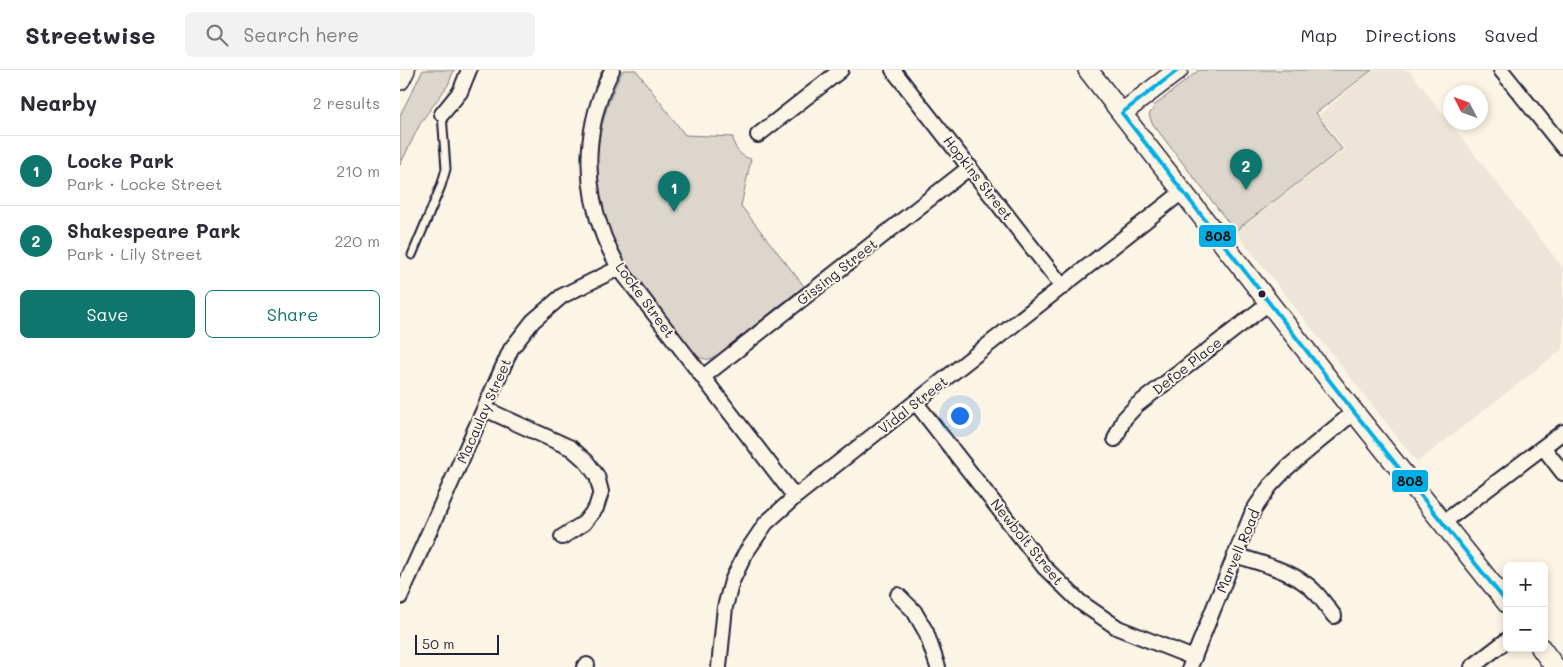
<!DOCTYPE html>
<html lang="en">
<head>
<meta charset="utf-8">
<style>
	:root { --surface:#fff; --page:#f2f2f3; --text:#2b2b33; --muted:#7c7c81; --line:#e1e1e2; --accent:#0f766e }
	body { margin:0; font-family:Mali,sans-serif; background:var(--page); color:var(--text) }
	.controls { position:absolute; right:15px; bottom:15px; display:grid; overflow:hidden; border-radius:8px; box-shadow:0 2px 8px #0003 }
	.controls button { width:45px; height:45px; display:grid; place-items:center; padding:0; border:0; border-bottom:1px solid var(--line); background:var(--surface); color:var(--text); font:25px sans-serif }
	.compass { position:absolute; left:1043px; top:15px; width:45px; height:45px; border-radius:50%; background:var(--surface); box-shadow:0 2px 8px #0003; rotate:312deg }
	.scale { position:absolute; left:15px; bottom:12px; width:84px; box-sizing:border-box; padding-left:5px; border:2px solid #22223b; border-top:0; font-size:14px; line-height:18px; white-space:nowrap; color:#22223b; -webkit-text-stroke:4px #fcf5e5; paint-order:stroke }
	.you { position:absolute; left:559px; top:345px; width:18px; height:18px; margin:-12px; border:4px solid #fff; border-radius:50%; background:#1a73e8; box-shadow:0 0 0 8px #1a73e833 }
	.badge { display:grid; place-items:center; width:32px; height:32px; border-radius:50%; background:var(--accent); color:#fff; font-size:16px; font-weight:700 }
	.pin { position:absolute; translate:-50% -41px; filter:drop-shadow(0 1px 2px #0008) }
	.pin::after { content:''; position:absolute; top:26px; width:18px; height:15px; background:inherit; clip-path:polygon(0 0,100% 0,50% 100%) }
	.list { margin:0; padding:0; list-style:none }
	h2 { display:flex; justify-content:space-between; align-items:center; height:65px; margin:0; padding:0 20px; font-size:21px }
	h2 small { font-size:16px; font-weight:400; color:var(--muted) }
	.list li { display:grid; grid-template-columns:32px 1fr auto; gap:15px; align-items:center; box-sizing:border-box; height:70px; padding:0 20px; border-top:1px solid var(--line) }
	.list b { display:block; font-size:19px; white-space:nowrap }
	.list p { margin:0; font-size:16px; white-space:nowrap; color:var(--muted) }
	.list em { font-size:16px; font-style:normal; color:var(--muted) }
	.actions { display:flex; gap:10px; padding:15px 20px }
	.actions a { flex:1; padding:11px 0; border:1px solid var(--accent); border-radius:8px; text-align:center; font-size:18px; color:var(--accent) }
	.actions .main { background:var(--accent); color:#fff }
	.icon { flex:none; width:28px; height:28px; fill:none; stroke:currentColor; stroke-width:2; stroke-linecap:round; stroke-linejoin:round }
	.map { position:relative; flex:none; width:1163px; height:597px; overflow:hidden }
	header { display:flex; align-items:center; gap:30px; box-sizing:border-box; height:70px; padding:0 25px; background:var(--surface); border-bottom:1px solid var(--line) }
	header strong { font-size:24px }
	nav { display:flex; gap:28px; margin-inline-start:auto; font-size:18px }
	.search { width:350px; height:45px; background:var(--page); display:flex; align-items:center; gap:12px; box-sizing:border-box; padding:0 18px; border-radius:8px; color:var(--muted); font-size:19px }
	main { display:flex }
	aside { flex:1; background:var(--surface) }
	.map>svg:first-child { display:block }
	.built { fill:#ece5d8 }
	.green { fill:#dcd6cc; stroke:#7f7c84 }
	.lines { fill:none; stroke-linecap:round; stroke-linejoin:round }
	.lane-casing { stroke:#22223b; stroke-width:11 }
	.street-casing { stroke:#22223b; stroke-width:18 }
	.secondary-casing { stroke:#22223b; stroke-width:22 }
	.lane { stroke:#fcf5e5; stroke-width:7 }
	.street { stroke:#fcf5e5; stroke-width:14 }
	.secondary { stroke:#fcf5e5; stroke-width:19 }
	.bus-1-casing { stroke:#fcf5e5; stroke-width:8 }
	.bus-1 { stroke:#02aee6; stroke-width:4 }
	.bus-dot { fill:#22223b; stroke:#fcf5e5; stroke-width:2 }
	.labels { text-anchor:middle; stroke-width:4; stroke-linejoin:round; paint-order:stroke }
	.street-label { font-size:14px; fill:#22223b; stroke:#fcf5e5 }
	.line-badge { stroke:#fcf5e5; stroke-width:2 }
	.pale-badge-label { font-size:14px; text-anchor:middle; font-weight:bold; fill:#111 }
</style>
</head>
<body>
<header>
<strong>Streetwise</strong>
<div class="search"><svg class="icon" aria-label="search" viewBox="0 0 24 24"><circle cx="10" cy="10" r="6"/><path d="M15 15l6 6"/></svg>Search here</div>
<nav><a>Map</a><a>Directions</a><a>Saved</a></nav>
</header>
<main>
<aside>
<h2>Nearby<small>2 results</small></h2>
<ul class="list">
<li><span class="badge">1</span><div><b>Locke Park</b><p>Park · Locke Street</p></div><em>210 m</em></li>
<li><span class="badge">2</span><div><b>Shakespeare Park</b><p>Park · Lily Street</p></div><em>220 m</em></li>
</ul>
<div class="actions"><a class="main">Save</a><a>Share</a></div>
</aside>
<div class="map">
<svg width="1163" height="597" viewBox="0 0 1163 597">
	<rect width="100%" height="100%" fill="#fcf5e5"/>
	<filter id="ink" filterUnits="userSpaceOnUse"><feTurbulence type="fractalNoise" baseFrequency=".02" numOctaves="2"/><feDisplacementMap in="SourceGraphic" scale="10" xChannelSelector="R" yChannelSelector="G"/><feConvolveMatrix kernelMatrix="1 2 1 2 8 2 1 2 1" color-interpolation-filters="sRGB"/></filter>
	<g filter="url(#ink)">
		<!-- built -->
		<path class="built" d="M973,0h36l154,198v81l-146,113 -182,-231 110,-82 -26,-34z"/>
		<!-- green -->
		<path class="green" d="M23,0h31l-6,15 -27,37 -21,43v-50z
			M223,0h13l49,65 48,2c0,11 8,20 18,22l-10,47 63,80 -90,72c-9,3 -14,0 -21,-5 -15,-19 -30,-38 -44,-57 -8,-10 -17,-20 -23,-31 -39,-64 -37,-129 -3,-195z
			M799,0h173l-56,43 26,36 -107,82 -83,-108 -3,-8 6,-10z"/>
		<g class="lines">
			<!-- lane casing -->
			<g class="lane-casing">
				<path id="lane" d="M12,185l29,-69 5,-17 -4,-55"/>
			</g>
			<!-- street casing -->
			<g class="street-casing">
				<path id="street" d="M212,0c-27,53 -30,111 -8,167 4,10 10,21 15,31l176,229
					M493,0l170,217
					M1101,0l62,77
					M42,44l18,-22 9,-22
					M358,65l83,-65
					M303,307l267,-210
					M516,333l128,164 36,35 38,26 76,30
					M85,339l86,39 15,13 11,15 4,16 -5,16 -12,15 -22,14
					M715,369l9,-20 13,-14 133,-103
					M1143,377l20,26
					M1044,452l119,-90
					M835,485c21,7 50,14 68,27 13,8 22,22 31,34
					M498,525l16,16 12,21 12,35
					M0,527l111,-248 22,-28 29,-25 57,-28
					M184,597l3,-2
					M319,597l6,-60 7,-26 13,-27 21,-31 29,-26 387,-305
					M790,597l63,-156 17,-25 18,-19 66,-55
					M1072,597l35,-27"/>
			</g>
			<!-- secondary casing -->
			<g class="secondary-casing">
				<path id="secondary" d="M688,0l266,342 153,191
					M0,10l5,-10
					M722,43l56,-43
					M1141,578l14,19"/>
			</g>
			<!-- lane -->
			<use href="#lane" class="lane"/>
			<!-- street -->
			<use href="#street" class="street"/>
			<!-- secondary -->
			<use href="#secondary" class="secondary"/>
			<!-- bus-1 casing -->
			<g class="bus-1-casing">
				<path id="bus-1" d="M722,43l232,299 153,191
					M722,43l56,-43"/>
			</g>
			<!-- bus-1 -->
			<use href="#bus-1" class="bus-1"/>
		</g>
	</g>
	<!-- markers -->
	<circle class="bus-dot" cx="862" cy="224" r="4.5"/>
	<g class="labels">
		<!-- street labels -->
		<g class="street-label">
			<text transform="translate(578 108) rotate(52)" y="5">Hopkins Street</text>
			<text transform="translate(437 202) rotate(-38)" y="5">Gissing Street</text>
			<text transform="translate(245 230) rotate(54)" y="5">Locke Street</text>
			<text transform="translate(787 296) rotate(-38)" y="5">Defoe Place</text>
			<text transform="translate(513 335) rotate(-38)" y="5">Vidal Street</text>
			<text transform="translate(84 341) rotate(-66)" y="5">Macaulay Street</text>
			<text transform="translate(627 472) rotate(51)" y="5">Newbolt Street</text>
			<text transform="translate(838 481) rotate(-67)" y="5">Marvell Road</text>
		</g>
	</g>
	<g class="line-badge">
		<rect x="798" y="154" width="39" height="24" rx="5" fill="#02aee6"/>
		<rect x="991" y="399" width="38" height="24" rx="5" fill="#02aee6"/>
	</g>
	<g class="pale-badge-label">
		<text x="818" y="171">808</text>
		<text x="1010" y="416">808</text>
	</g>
</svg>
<div class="controls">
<button>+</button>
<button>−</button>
</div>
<svg class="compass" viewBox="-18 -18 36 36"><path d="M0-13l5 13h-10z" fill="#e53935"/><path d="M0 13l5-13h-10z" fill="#7c7c81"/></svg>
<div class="scale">50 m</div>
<div class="you"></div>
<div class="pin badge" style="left:274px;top:142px">1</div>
<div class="pin badge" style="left:846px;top:120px">2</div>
</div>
</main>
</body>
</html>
